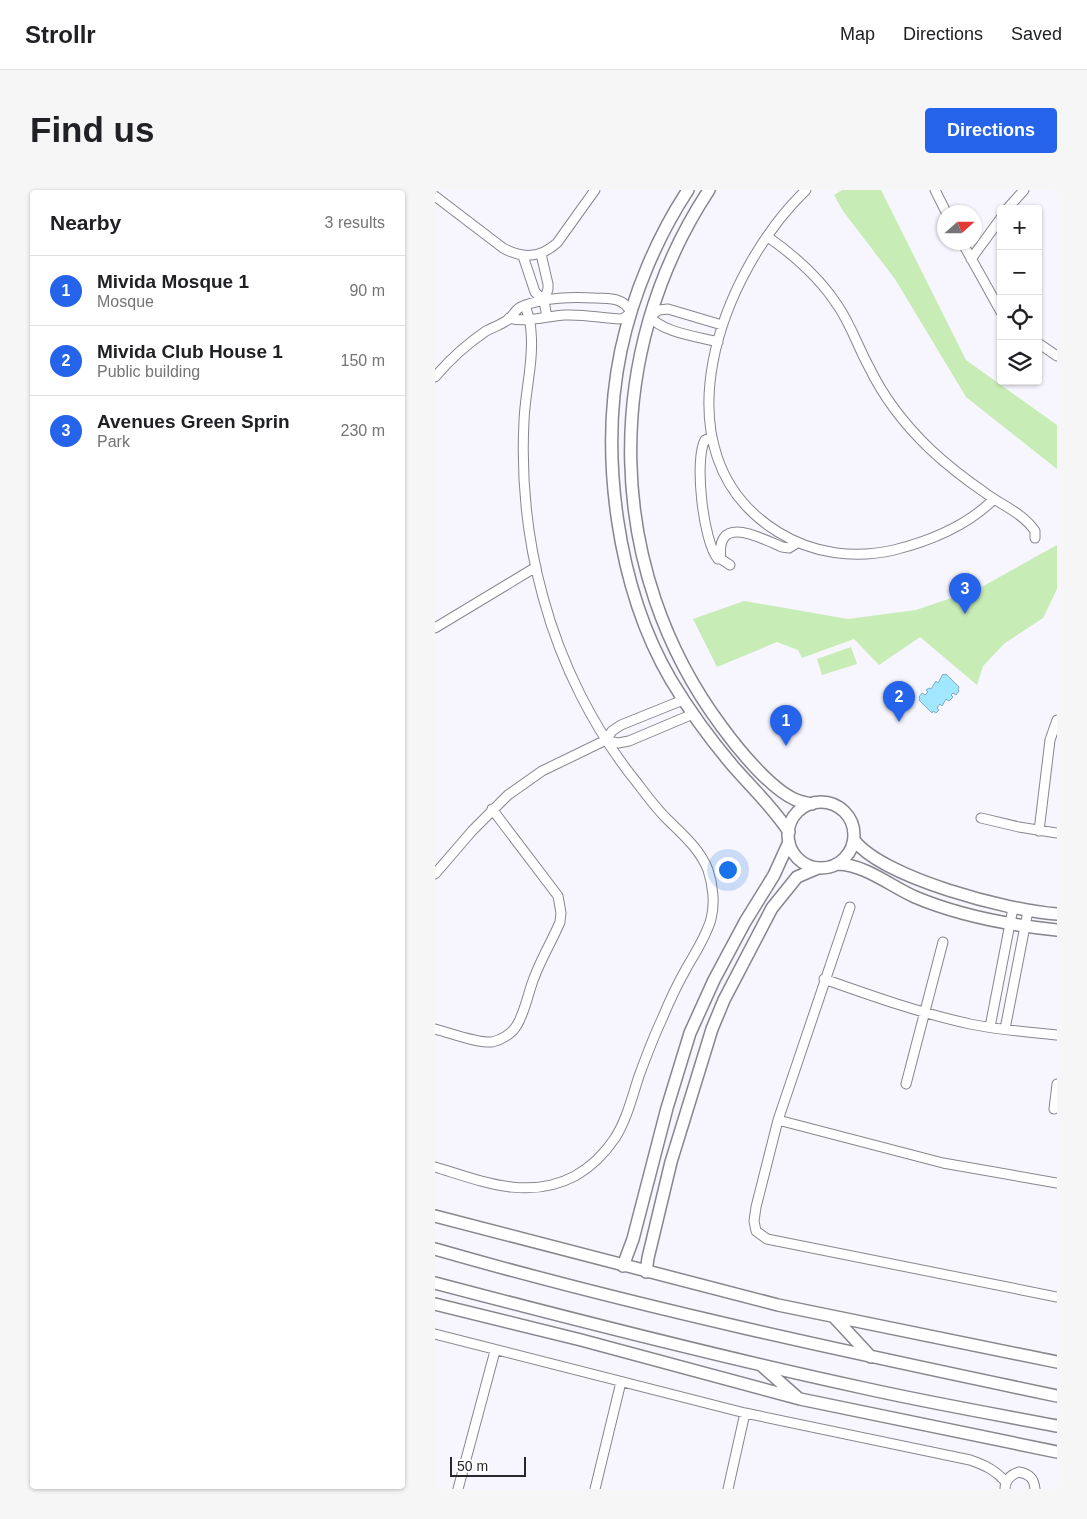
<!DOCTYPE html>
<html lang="en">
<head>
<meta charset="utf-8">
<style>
	:root { --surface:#fff; --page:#f6f6f6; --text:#202124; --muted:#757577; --line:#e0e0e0; --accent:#2563eb }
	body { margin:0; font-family:Helvetica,sans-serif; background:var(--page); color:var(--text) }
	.controls { position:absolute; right:15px; top:15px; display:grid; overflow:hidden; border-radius:5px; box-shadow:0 1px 4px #0004 }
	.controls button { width:45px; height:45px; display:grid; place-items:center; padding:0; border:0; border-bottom:1px solid var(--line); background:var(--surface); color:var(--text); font:25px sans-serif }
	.compass { position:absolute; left:502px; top:15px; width:45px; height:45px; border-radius:50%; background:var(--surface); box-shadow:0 1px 4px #0004; rotate:69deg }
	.scale { position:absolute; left:15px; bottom:12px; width:76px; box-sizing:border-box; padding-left:5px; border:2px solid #28272a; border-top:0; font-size:14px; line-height:18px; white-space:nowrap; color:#28272a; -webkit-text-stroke:4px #fff; paint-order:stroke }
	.you { position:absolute; left:292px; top:679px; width:18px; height:18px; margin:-12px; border:4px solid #fff; border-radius:50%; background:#1a73e8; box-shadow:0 0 0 8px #1a73e833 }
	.badge { display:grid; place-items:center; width:32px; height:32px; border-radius:50%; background:var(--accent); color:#fff; font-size:16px; font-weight:700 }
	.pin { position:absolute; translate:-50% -41px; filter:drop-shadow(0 1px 2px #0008) }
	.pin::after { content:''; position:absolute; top:26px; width:18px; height:15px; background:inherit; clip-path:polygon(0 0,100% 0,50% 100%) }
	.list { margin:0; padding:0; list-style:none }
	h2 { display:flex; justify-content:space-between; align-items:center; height:65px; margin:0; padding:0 20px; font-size:21px }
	h2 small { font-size:16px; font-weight:400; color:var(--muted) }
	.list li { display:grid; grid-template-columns:32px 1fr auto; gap:15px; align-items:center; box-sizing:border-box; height:70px; padding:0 20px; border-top:1px solid var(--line) }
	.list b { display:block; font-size:19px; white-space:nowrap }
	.list p { margin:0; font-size:16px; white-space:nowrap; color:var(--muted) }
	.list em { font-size:16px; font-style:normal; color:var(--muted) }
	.icon { flex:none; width:28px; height:28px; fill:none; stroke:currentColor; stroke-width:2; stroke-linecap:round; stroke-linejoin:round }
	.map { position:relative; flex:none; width:622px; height:1299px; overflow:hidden; border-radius:5px }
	header { display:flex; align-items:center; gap:30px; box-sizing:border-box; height:70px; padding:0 25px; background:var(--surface); border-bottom:1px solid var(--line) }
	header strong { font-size:24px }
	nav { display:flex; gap:28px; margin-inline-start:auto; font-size:18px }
	.intro { display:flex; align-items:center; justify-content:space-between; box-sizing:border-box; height:120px; padding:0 30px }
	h1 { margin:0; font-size:35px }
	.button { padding:12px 22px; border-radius:5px; background:var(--accent); color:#fff; font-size:18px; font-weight:700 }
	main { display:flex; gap:30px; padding:0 30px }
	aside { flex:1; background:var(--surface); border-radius:5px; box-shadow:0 1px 4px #0004 }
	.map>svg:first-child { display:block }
	.green { fill:#c7ecb6 }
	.water { fill:#a1e7ff; stroke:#7dadbf }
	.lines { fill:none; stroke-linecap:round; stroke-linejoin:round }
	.street-casing { stroke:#88868d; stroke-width:11 }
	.secondary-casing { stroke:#88868d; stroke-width:14 }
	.street { stroke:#fff; stroke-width:9 }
	.secondary { stroke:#fff; stroke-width:11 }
</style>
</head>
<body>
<header>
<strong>Strollr</strong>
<nav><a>Map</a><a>Directions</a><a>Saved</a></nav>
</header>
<div class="intro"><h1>Find us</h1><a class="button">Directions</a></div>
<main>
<aside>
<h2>Nearby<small>3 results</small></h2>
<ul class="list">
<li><span class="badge">1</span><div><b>Mivida Mosque 1</b><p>Mosque</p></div><em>90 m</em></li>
<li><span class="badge">2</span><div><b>Mivida Club House 1</b><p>Public building</p></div><em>150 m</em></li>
<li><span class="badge">3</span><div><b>Avenues Green Sprin</b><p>Park</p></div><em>230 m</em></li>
</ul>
</aside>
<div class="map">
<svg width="622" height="1299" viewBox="0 0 622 1299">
	<rect width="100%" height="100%" fill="#f7f5fd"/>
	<!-- green -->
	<path class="green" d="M407,0h39l85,170 91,65v44l-91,-72 -71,-118 -52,-68 -9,-16z
		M622,355v44l-14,29 -38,25 -22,23 -6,19 -57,-48 -41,28 -25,-26 -52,19 -4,-8 -21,-8 -60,25 -24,-48 51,-18 104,18 68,-9 62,-21z
		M416,457l6,17 -35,11 -5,-16z"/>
	<!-- water -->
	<path class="water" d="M508,484l1,1 2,-1 13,13 -1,2 1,2 -3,4 -3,-2 -2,2 2,2 -4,4 -3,-2 -4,7 -2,-2 -3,4 2,2 -3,3 -3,-2 -1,2 -13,-13 1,-2 -1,-1 3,-4 3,2 3,-3 -2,-2 3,-2 2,1 5,-8 2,2z"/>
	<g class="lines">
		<!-- street casing -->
		<g class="street-casing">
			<path id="street" d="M371,0c-85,82 -154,264 -28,342 35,22 77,27 116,18 36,-9 74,-25 100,-51
				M500,0l11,22
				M0,6l68,52c20,11 37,10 54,-5l38,-53
				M572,19l17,-19
				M333,47c27,19 52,41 70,69 13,19 20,41 31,61 15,31 37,59 61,82 17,16 35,30 54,43 17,13 39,21 51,39v7
				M527,52l39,70
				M106,64l7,30v5l-4,12 3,16
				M88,66l12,36 9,9
				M536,69l30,-41
				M283,152c-19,-5 -58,-10 -68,-26l9,-6 9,-1 54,16
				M603,153l19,13
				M0,187c15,-18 32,-33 51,-46 7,-4 18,-7 24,-13 5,-5 6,-10 13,-12 23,-9 49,-9 72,-8 15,0 30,0 36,15l-7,5 -4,1c-19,-1 -36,-5 -55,-4 -19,1 -37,8 -56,3
				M276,248l-6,2c-11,19 -2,102 13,119h3l9,6
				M286,369c-6,-46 40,-21 61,-12l7,1 8,-5
				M0,438l101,-61
				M171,550l12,3 11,-2 64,-27
				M546,628l38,9 38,6
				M604,641l11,-91 7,-20
				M0,684l37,-43 36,-36 34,-24 64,-31 6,-9 9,-6 62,-25
				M415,717l-72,213 -22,87 -2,14 2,10 11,8 290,58
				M389,789c48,17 96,34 146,45 29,6 58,8 87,11
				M555,837l23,-119
				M0,839c16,4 41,14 57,13 9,-2 20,-8 25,-17 8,-13 11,-32 17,-47 7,-19 18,-37 26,-56l1,-9 -3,-17 -66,-87
				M570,839l23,-118
				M471,894l37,-142
				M619,919l3,-25
				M343,930l165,43 114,20
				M0,977c46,14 93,34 140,9 16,-9 30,-23 40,-38 12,-19 17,-41 24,-62 7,-19 14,-38 23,-57 7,-17 15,-34 24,-50 9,-16 20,-32 25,-50 4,-15 2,-34 -3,-49 -8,-21 -26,-36 -42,-52 -10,-10 -19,-22 -28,-34 -44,-54 -77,-120 -95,-187 -16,-58 -22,-117 -19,-176 1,-29 10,-61 7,-89 0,-9 -3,-18 -6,-27
				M0,1144l310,79 225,47c15,5 25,10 36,22
				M23,1299l37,-138
				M160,1299l26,-107
				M293,1299l17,-76
				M570,1299c0,-9 5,-14 14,-17 10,2 15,6 16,17"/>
		</g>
		<!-- secondary casing -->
		<g class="secondary-casing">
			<path id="secondary" d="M253,0c-31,47 -55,104 -67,160 -22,104 -4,238 50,330 18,30 39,59 62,86 19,22 40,41 56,66
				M274,0c-108,164 -105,379 13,537 16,22 48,61 72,72 6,3 12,4 18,5
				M353 645a33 33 0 1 1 66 0a33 33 0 1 1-66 0Z
				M419,650c29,38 155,71 203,74
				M403,674c28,1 52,22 77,33 45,19 94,28 142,33
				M0,1026l343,89 279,57
				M0,1059c205,59 413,103 622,147
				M188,1076l10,-27 34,-131 23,-75 24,-53 31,-58 29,-47 15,-33
				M211,1082l2,-14 23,-96 41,-133 12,-29 48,-92 25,-31 21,-9
				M0,1093c144,38 288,75 433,106 63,14 126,25 189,37
				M0,1114l146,36 219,59 257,53
				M399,1127l37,40
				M327,1176l35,31"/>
		</g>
		<!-- street -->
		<use href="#street" class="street"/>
		<!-- secondary -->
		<use href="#secondary" class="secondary"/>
	</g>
</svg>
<div class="controls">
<button>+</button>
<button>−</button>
<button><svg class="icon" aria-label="locate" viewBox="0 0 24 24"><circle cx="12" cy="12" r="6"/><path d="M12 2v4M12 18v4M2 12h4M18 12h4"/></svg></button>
<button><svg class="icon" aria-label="layers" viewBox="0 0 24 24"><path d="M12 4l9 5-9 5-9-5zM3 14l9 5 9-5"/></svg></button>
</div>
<svg class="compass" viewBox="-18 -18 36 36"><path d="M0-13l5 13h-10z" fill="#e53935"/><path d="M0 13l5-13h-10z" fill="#757577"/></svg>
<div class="scale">50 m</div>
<div class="you"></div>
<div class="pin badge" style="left:351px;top:556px">1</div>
<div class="pin badge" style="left:464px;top:532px">2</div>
<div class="pin badge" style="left:530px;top:424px">3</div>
</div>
</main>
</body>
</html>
